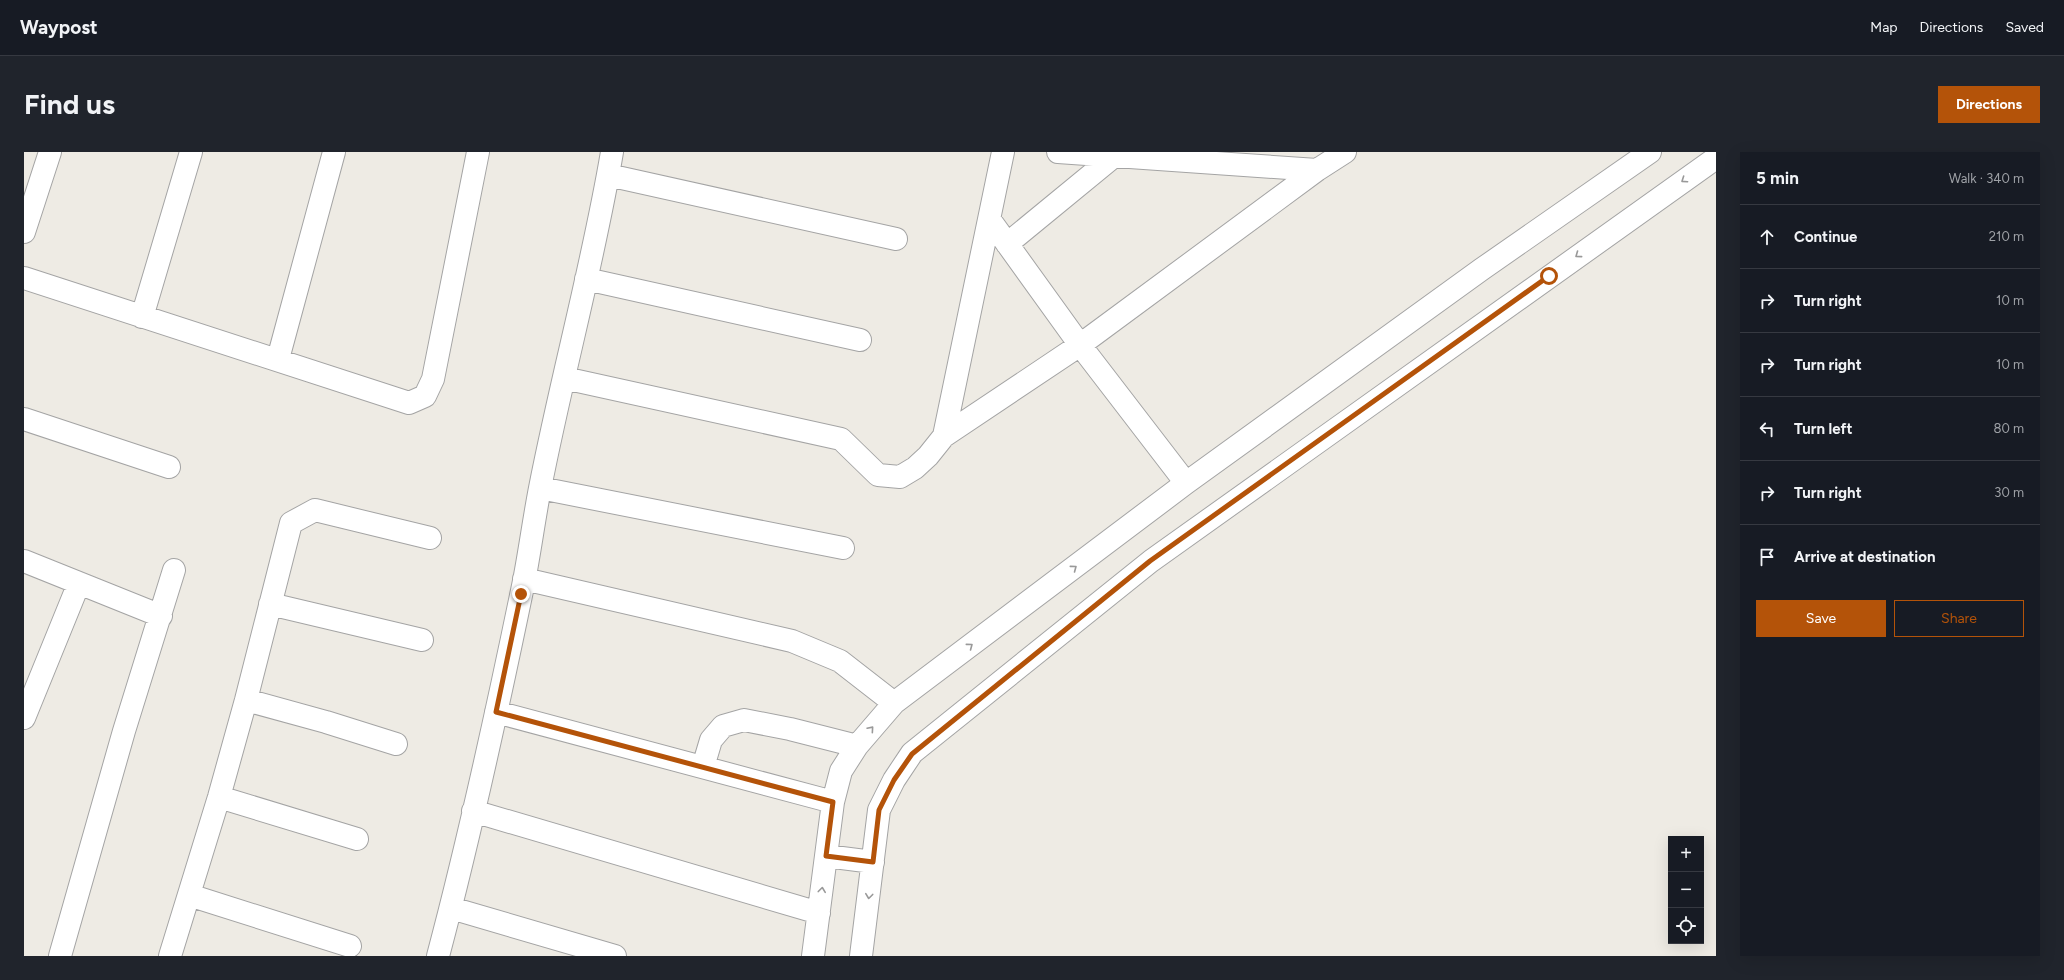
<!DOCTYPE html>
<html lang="en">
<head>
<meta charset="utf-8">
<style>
	:root { --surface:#171b24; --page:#20242c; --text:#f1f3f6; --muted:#9ea1a6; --line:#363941; --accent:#b45309 }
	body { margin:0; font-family:Figtree,sans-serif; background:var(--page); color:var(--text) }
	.controls { position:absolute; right:12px; bottom:12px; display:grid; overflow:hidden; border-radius:0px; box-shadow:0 4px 16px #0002 }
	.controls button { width:36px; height:36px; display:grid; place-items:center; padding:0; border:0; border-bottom:1px solid var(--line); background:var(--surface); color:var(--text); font:20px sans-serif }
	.stop { position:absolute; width:12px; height:12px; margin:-9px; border:3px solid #b45309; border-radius:50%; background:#fff }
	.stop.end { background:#b45309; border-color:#fff; box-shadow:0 1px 4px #0008 }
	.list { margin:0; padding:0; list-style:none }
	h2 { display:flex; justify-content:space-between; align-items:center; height:52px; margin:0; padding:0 16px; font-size:17px }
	h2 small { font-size:13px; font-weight:400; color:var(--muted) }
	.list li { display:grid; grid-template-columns:26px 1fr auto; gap:12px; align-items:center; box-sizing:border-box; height:64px; padding:0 16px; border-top:1px solid var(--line) }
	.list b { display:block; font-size:15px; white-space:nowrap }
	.list em { font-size:13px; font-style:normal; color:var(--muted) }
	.actions { display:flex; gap:8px; padding:12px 16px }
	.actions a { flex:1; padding:9px 0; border:1px solid var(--accent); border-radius:0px; text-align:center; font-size:14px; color:var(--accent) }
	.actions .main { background:var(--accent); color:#fff }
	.icon { flex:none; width:22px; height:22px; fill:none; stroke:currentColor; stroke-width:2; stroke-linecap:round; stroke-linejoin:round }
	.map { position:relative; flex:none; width:1692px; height:804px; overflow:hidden; border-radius:0px }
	header { display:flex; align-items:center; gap:24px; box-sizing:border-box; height:56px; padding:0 20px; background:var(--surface); border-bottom:1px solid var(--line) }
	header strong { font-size:19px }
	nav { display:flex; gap:22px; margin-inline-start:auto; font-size:14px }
	.intro { display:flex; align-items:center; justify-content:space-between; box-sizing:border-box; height:96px; padding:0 24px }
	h1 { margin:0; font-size:28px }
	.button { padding:10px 18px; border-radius:0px; background:var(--accent); color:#fff; font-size:14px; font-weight:700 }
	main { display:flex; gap:24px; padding:0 24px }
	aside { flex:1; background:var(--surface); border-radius:0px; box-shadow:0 4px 16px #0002 }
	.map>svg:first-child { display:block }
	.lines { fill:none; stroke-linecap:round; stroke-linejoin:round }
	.minor-casing { stroke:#a4a4a4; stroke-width:24 }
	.minor { stroke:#fff; stroke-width:22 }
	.oneway { stroke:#999 }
	.route { stroke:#b45309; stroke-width:5 }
</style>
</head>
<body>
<header>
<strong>Waypost</strong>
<nav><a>Map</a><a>Directions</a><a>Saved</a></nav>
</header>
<div class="intro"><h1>Find us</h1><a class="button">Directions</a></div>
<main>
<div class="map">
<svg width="1692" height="804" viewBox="0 0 1692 804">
	<rect width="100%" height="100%" fill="#eeebe4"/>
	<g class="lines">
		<!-- minor casing -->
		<g class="minor-casing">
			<path id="minor" d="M1034,0l259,18
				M584,23l288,64
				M966,68l90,125 106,138
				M0,80l26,-80
				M983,92l106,-87
				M0,126l385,125 16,-7 8,-17 45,-227
				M562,127l274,61
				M118,165l49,-165
				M254,207l56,-207
				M540,226l277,61 37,36 22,2 15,-9 13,-12 16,-20 59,-284
				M0,267l145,48
				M920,284l136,-91 237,-175 28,-18
				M516,336l303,60
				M0,409l137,55
				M500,427l268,62 48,20 54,42
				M246,452l152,36
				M222,548l80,22 70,22
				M472,560l337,90
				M0,566l55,-135
				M679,615l8,-27 12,-14 21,-6 46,9 67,17
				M195,645l138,42
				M449,659l346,102
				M802,704l47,6
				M165,743l161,51
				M427,756l164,48
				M36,804l64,-225 50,-161
				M146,804l49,-159 27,-97 45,-177 24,-13 115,28
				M414,804c33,-124 60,-249 86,-375 6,-31 10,-62 16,-93 22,-113 53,-223 72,-336
				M789,804l20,-154 8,-31 16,-25 37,-43 292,-220 296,-214 168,-117
				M837,804l18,-146 15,-30 18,-27 239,-192 565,-403"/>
		</g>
		<!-- minor -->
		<use href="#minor" class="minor"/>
	</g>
	<!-- one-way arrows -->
	<defs><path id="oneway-chevron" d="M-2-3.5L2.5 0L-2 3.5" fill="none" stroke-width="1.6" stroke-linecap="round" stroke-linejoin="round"/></defs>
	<g class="oneway">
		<use href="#oneway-chevron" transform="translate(1660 28) rotate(146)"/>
		<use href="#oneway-chevron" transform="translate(1554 103) rotate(144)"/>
		<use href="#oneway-chevron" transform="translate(1050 416) rotate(-37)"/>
		<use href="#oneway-chevron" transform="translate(946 494) rotate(-37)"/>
		<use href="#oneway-chevron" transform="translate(847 577) rotate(-49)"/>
		<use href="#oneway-chevron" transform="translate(798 738) rotate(-83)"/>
		<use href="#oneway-chevron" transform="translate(845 744) rotate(97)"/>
	</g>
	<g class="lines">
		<!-- route -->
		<path class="route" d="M497,442l-25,118 337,90 -7,54 47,6 6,-52 15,-30 18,-26 238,-193 399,-285"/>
	</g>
</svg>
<div class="controls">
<button>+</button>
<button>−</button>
<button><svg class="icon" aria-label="locate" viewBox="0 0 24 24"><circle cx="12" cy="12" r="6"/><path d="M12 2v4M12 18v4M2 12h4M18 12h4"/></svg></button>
</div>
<div class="stop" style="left:1525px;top:124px"></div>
<div class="stop end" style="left:497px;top:442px"></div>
</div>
<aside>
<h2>5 min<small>Walk · 340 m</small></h2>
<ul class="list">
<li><svg class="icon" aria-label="ahead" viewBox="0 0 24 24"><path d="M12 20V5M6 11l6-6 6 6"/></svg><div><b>Continue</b></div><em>210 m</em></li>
<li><svg class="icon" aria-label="right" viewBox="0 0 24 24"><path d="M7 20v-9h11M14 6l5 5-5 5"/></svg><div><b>Turn right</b></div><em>10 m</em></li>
<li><svg class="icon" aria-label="right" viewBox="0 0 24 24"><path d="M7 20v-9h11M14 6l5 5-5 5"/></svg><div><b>Turn right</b></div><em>10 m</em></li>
<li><svg class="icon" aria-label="left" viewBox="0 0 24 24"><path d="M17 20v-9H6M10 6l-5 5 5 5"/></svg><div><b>Turn left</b></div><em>80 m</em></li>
<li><svg class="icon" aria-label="right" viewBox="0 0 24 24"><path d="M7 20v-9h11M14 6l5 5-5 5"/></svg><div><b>Turn right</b></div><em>30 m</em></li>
<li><svg class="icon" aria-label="arrive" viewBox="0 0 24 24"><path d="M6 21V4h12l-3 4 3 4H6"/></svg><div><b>Arrive at destination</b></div></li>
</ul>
<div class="actions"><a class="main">Save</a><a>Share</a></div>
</aside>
</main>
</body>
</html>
